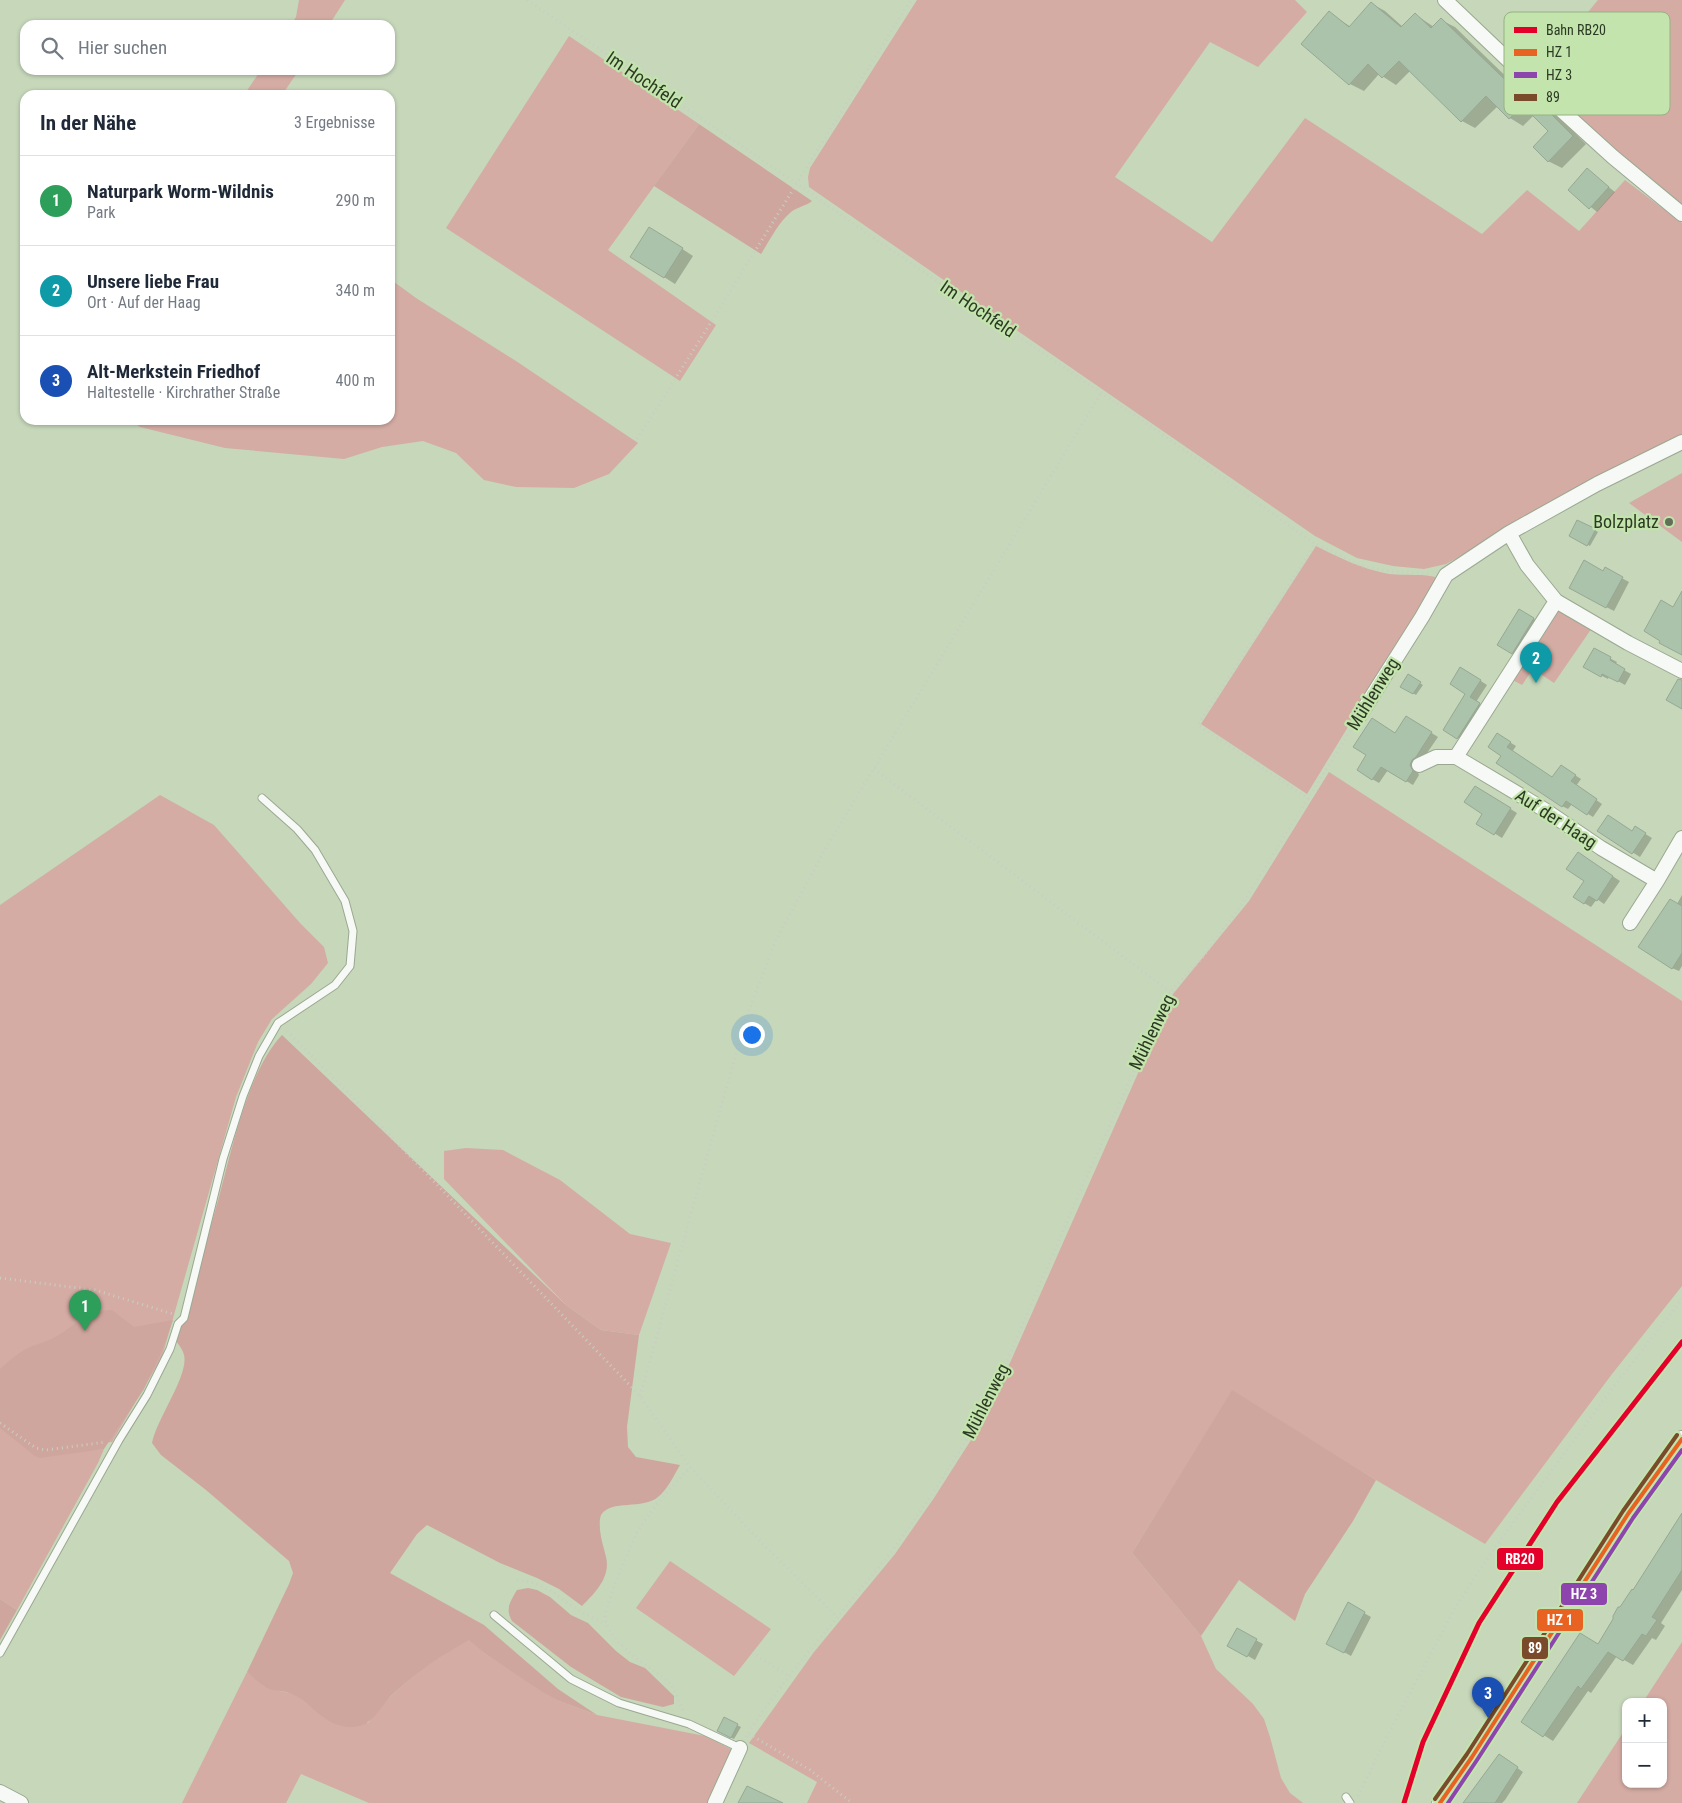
<!DOCTYPE html>
<html lang="de">
<head>
<meta charset="utf-8">
<style>
	:root { --surface:#fff; --page:#f2f2f3; --text:#1f2937; --muted:#747a83; --line:#e0e1e3; --accent:#627058 }
	body { margin:0; font-family:"Roboto Condensed",sans-serif; background:var(--page); color:var(--text) }
	.controls { position:absolute; right:15px; bottom:15px; display:grid; overflow:hidden; border-radius:10px; box-shadow:0 1px 4px #0004 }
	.controls button { width:45px; height:45px; display:grid; place-items:center; padding:0; border:0; border-bottom:1px solid var(--line); background:var(--surface); color:var(--text); font:25px sans-serif }
	.you { position:absolute; left:751px; top:1034px; width:18px; height:18px; margin:-12px; border:4px solid #fff; border-radius:50%; background:#1a73e8; box-shadow:0 0 0 8px #1a73e833 }
	.badge { display:grid; place-items:center; width:32px; height:32px; border-radius:50%; background:var(--accent); color:#fff; font-size:16px; font-weight:700 }
	.pin { position:absolute; translate:-50% -41px; filter:drop-shadow(0 1px 2px #0008) }
	.pin::after { content:''; position:absolute; top:26px; width:18px; height:15px; background:inherit; clip-path:polygon(0 0,100% 0,50% 100%) }
	.list { margin:0; padding:0; list-style:none }
	h2 { display:flex; justify-content:space-between; align-items:center; height:65px; margin:0; padding:0 20px; font-size:21px }
	h2 small { font-size:16px; font-weight:400; color:var(--muted) }
	.list li { display:grid; grid-template-columns:32px 1fr auto; gap:15px; align-items:center; box-sizing:border-box; height:90px; padding:0 20px; border-top:1px solid var(--line) }
	.list b { display:block; font-size:19px; white-space:nowrap }
	.list p { margin:0; font-size:16px; white-space:nowrap; color:var(--muted) }
	.list em { font-size:16px; font-style:normal; color:var(--muted) }
	.icon { flex:none; width:28px; height:28px; fill:none; stroke:currentColor; stroke-width:2; stroke-linecap:round; stroke-linejoin:round }
	.map { position:relative; flex:none; width:1682px; height:1803px; overflow:hidden }
	.search { position:absolute; background:var(--surface); box-shadow:0 1px 4px #0004; left:20px; top:20px; width:375px; height:55px; display:flex; align-items:center; gap:12px; box-sizing:border-box; padding:0 18px; border-radius:15px; color:var(--muted); font-size:19px }
	.panel { position:absolute; background:var(--surface); box-shadow:0 1px 4px #0004; left:20px; top:90px; width:375px; height:335px; border-radius:15px }
	.map>svg:first-child { display:block }
	.green { fill:#d4aca4 }
	.forest { fill:#cfa69e }
	.shadow { fill:#0003 }
	.building { fill:#acc3ab; stroke:#96a894 }
	.lines { fill:none; stroke-linecap:round; stroke-linejoin:round }
	.service-casing { stroke:#9ba891; stroke-width:9 }
	.minor-casing { stroke:#9ba891; stroke-width:16 }
	.tertiary-casing { stroke:#9ba891; stroke-width:18 }
	.path { stroke:#c8cec4; stroke-width:3; stroke-dasharray:1 4; stroke-linecap:butt }
	.service { stroke:#f6f9f5; stroke-width:7 }
	.minor { stroke:#f6f9f5; stroke-width:14 }
	.tertiary { stroke:#f6f9f5; stroke-width:16 }
	.bus-1-casing { stroke:#c3e4ad; stroke-width:8 }
	.bus-2-casing { stroke:#c3e4ad; stroke-width:8 }
	.bus-3-casing { stroke:#c3e4ad; stroke-width:8 }
	.bus-1 { stroke:#e86322; stroke-width:4 }
	.bus-2 { stroke:#8e44ad; stroke-width:4 }
	.bus-3 { stroke:#7a4b2a; stroke-width:4 }
	.rail-1-casing { stroke:#c3e4ad; stroke-width:9 }
	.rail-1 { stroke:#e4002b; stroke-width:5 }
	.poi-dot { fill:#627058; stroke:#c3e4ad; stroke-width:2 }
	.labels { text-anchor:middle; stroke-width:4.5; stroke-linejoin:round; paint-order:stroke }
	.street-label { font-size:18px; fill:#2c3923; stroke:#c3e4ad }
	.poi-label { font-size:18px; fill:#2c3923; stroke:#c3e4ad; text-anchor:end }
	.key { fill:#c3e4ad; stroke:#96b184; stroke-width:1 }
	.key-label { font-size:14px; fill:#2c3923 }
	.line-badge { stroke:#c3e4ad; stroke-width:2 }
	.badge-label { font-size:14px; text-anchor:middle; font-weight:bold; fill:#fff }
</style>
</head>
<body>
<div class="map">
<svg width="1682" height="1803" viewBox="0 0 1682 1803">
	<rect width="100%" height="100%" fill="#c6d7ba"/>
	<!-- green -->
	<path class="green" d="M299,0h46l-16,25h-38l5,-8z
		M917,0h378l12,12 -49,55 -48,-25 -95,135 97,65 93,-124 177,116 45,-44 52,41 46,-51 57,43v211l-236,130 -22,5 -31,-3 -36,-8 -42,-22 -506,-349 -1,-10 2,-9z
		M1598,0h84v208l-84,-67 -62,-66z
		M569,36l130,88 -91,126 108,75 -36,56 -234,-153z
		M261,70h38l-17,25h-38z
		M390,279l26,19 100,63 122,82 -29,31 -35,14 -58,-1 -32,-7 -28,-27 -33,-12 -41,6 -38,12 -119,-11 -85,-21 -9,-7h259z
		M1682,473v69l-53,-39z
		M1316,546c24,12 46,23 73,28 17,2 34,-1 50,4l-132,216 -106,-70z
		M1558,605l36,20 -40,58 -21,-14 -11,16 -11,-6z
		M1329,772l353,229v285l-70,88 -127,170 -109,-64 -144,-89 -100,162 69,83 15,33 37,35 11,15 6,18 11,41 9,15 13,10h-496l10,-21 -68,-39 65,-91 81,-98 39,-56 51,-80 24,-53 164,-371 76,-93z
		M160,795l54,30 86,98 24,24 4,16 -17,21 -39,35 -14,23 -22,55 -74,260 -50,85 -86,7 66,1 12,-1 -6,14 -81,147 -17,-11v-694z
		M466,1148l37,2 57,30 70,54 41,9 -32,92 -38,-5 -35,-25 -122,-126v-28z
		M670,1561l101,68 -37,47 -98,-68z
		M469,1639l15,14 75,48 38,14 108,21 28,14 -24,53h-340l-68,-29 -15,29h-104l65,-131 17,14 7,3 23,5 19,14 55,15c8,-10 16,-21 25,-29 23,-22 49,-39 76,-55z
		M1682,1642v161h-105l49,-75v56h37v-82h-20z"/>
	<!-- forest -->
	<path class="forest" d="M699,124l113,77c-6,5 -15,6 -21,11 -13,11 -21,28 -30,42l-107,-68z
		M282,1035l284,270 35,25 38,5 -12,92 1,20 8,10 44,8c-6,10 -12,24 -22,32 -15,13 -47,2 -57,18 -2,5 -1,11 -1,15 1,10 4,18 6,27 5,20 -11,36 -24,49l-23,-17 -22,-11 -37,-15 -73,-38 -10,9 -27,39 94,52 74,64 39,26 -38,-14 -18,-10 -57,-38 -15,-13c-27,15 -52,32 -75,53 -10,9 -16,22 -26,29 -6,5 -18,6 -26,4 -19,-4 -31,-22 -48,-31 -7,-4 -15,-4 -22,-5 -10,-3 -18,-12 -25,-18l42,-88 4,-11 -4,-12 -83,-71 -45,-35 -9,-12c5,-25 37,-68 32,-88 -1,-5 -5,-10 -8,-14 15,-48 30,-96 43,-144 13,-48 29,-126 63,-162z
		M112,1310l22,17 39,-7 -11,31 -18,38 -40,60 -64,9 -5,-2 -35,-28v-59c10,-9 19,-17 32,-23 8,-3 17,-5 25,-10 21,-12 27,-25 55,-26z
		M1232,1390l144,90 -23,41 -48,73 -10,27 -56,-41 -38,56 -69,-83z
		M528,1588l9,2 13,7 21,18 17,8 28,28 14,11 15,6 29,28v8l-11,3 -42,-10 -50,-30 -59,-46c-7,-12 -2,-19 5,-31z
		M0,1599l17,11 -17,30z"/>
	<!-- shadow -->
	<path class="shadow" d="M1372,4l13,7 18,16 13,-12 18,12 7,-7 14,7 67,65 2,-3 14,8 48,47 -24,24 -14,-7 2,-30 -16,-16 -11,11 -13,-8 -12,-12 -23,22 -13,-7 -52,-50 -14,14 -17,-11 -15,17 -14,-7 -21,-71 22,14z
		M1587,170l28,22 -18,20 -27,-22z
		M661,235l32,21 -18,28 -11,-7z
		M1578,521l20,11 -8,14 -20,-11z
		M1605,569l24,13 -15,29 -44,-23 33,-16z
		M1520,611l21,12 -22,34 -21,-13z
		M1594,650l23,12 -2,3 16,9 -6,11 -16,-9 -1,3 -23,-12z
		M1461,668l26,17 -11,17 10,6 -21,34 -20,-12 22,-37z
		M1408,676l15,9 -7,10 -14,-9z
		M1406,717l32,20 -22,32 3,6 -6,10 -25,-15 -9,13 -7,-4 23,-45z
		M1503,738l13,8 -4,6 41,27 14,-9 14,9 -5,7 26,18 -9,13 -21,-13 -4,5 -6,-3 -60,-51z
		M1475,787l42,26 -15,25 -24,-15 6,-10z
		M1599,831l43,1 10,6 -12,19z
		M1585,858l35,23 -16,23 -7,-5 -6,8 -7,-4z
		M1682,895v71l-3,5 -7,-3 5,-64z
		M1682,1518v72l-21,33 4,3 -9,14 -4,-2 -19,27 -16,-9 -26,37 -3,-2 -35,50 -30,-19 75,-77z
		M1348,1604l23,13 -20,39 -23,-13z
		M1237,1630l26,14 -8,16 -26,-15z
		M725,1719l16,8 -7,12 -16,-8z
		M1506,1760l17,12 -18,28 -3,3h-35z"/>
	<!-- building -->
	<path class="building" d="M1371,2l30,25 14,-14 16,15 10,-10 78,75 5,-6 49,49 -25,26 -15,-15 15,-16 -25,-25 -14,13 -23,-23 -25,26 -62,-61 -17,17 -14,-14 -19,21 -48,-41 28,-33 20,16z
		M1587,168l22,19 -20,22 -21,-19z
		M649,227l34,21 -19,30 -34,-21z
		M1577,520l19,9 -9,17 -18,-10z
		M1584,560l19,11 2,-4 18,10 -17,31 -37,-20z
		M1682,591v64l-23,-12 1,-2 -16,-10 17,-31 12,7z
		M1519,609l15,9 -22,36 -15,-9z
		M1594,648l17,9 -1,3 15,9 -7,13 -16,-8 -1,3 -18,-10z
		M1460,667l21,13 -11,17 10,6 -23,36 -14,-9 22,-36 -15,-10z
		M1408,674l13,8 -8,12 -13,-7z
		M1678,679l4,1v29l-16,-9z
		M1406,716l26,16 -16,25 -4,3 -2,5 3,6 -7,11 -25,-15 -9,13 -15,-10 9,-15 -13,-8 19,-29 23,15z
		M1497,733l14,9 -4,5 45,30 9,-12 15,10 -5,6 26,18 -10,16 -21,-14 -4,6 -66,-44 5,-7 -13,-9z
		M1475,786l36,22 -17,27 -18,-11 6,-10 -18,-12z
		M1608,815l24,16 3,-5 11,7 -14,21 -35,-23z
		M1578,852l35,24 -16,25 -8,-5 -5,8 -11,-7 11,-16 -18,-12z
		M1670,899l12,7v47l-10,16 -34,-22z
		M1682,1513v57l-30,47 5,3 -11,16 -4,-2 -19,27 -15,-9 -27,37 -3,-3 -35,51 -22,-15 59,-89 18,11 15,-25v-3l5,-9h2l12,-18 1,1z
		M1348,1602l17,10 -21,41 -18,-9z
		M1237,1628l20,11 -10,18 -20,-11z
		M724,1717l14,7 -7,14 -14,-7z
		M1499,1754l19,13 -23,36h-32z
		M747,1786l36,17h-45z"/>
	<g class="lines">
		<!-- service casing -->
		<g class="service-casing">
			<path id="service" d="M494,1615l77,64 48,24 70,21 51,24
				M0,1653l119,-213 28,-45 23,-46 8,-25 6,-6 39,-159 20,-63 16,-40 19,-33 57,-38 15,-19 3,-35 -8,-30 -30,-51 -18,-21 -35,-31
				M1346,1797l4,6"/>
		</g>
		<!-- minor casing -->
		<g class="minor-casing">
			<path id="minor" d="M1445,0l104,99 64,58 69,57
				M1509,533l18,32 29,36 72,42 54,28
				M1360,715l62,-98 24,-42 63,-42 88,-49 85,-42
				M1456,757l100,-156
				M1419,765l17,-8h20l89,53 56,38 56,33
				M1630,923l27,-42 25,-43
				M0,1792l21,11
				M715,1803l25,-55"/>
		</g>
		<!-- tertiary casing -->
		<g class="tertiary-casing">
			<path id="tertiary" d="M1440,1803l32,-46 156,-243 54,-75"/>
		</g>
		<!-- path -->
		<path class="path" d="M527,0l269,183 75,53 288,196 156,112c14,5 28,14 42,20 23,8 50,8 74,10
			M637,439c93,-145 182,-293 274,-439
			M874,769l296,223
			M1309,799l-111,-74 117,-181
			M287,1031l85,86 268,279 50,71 71,75 76,75
			M0,1278l95,12 78,24
			M640,1396l106,-378 30,-78 48,-89 277,-458
			M0,1423l36,25 10,2 60,-8
			M517,1580c29,2 40,17 63,31 8,5 17,9 26,13
			M752,1653l37,23
			M683,1710l-11,-24 -7,-7 -28,-20 -20,-18 -11,-17 -1,-9 9,-29 23,-54 20,-28 33,-37
			M749,1734l61,36 42,33
			M746,1737l14,-22 29,-39 103,-125 39,-55 40,-63 32,-63 78,-181 89,-197 32,-34 43,-58 108,-174
			M1358,1796l37,-75 60,-113 36,-55 118,-160 73,-94"/>
		<!-- service -->
		<use href="#service" class="service"/>
		<!-- minor -->
		<use href="#minor" class="minor"/>
		<!-- tertiary -->
		<use href="#tertiary" class="tertiary"/>
		<!-- bus-1 casing -->
		<g class="bus-1-casing">
			<path id="bus-1" d="M1440,1803l32,-46 156,-243 54,-75"/>
		</g>
		<!-- bus-2 casing -->
		<g class="bus-2-casing">
			<path id="bus-2" d="M1448,1803l29,-43 156,-242 49,-68"/>
		</g>
		<!-- bus-3 casing -->
		<g class="bus-3-casing">
			<path id="bus-3" d="M1435,1799l32,-45 156,-243 54,-76"/>
		</g>
		<!-- bus-1 -->
		<use href="#bus-1" class="bus-1"/>
		<!-- bus-2 -->
		<use href="#bus-2" class="bus-2"/>
		<!-- bus-3 -->
		<use href="#bus-3" class="bus-3"/>
		<!-- rail-1 casing -->
		<g class="rail-1-casing">
			<path id="rail-1" d="M1404,1803l19,-61 56,-119 78,-121 125,-160"/>
		</g>
		<!-- rail-1 -->
		<use href="#rail-1" class="rail-1"/>
	</g>
	<!-- markers -->
	<circle class="poi-dot" cx="1669" cy="522" r="5"/>
	<g class="labels">
		<!-- street labels -->
		<g class="street-label">
			<text transform="translate(644 80) rotate(34)" y="6">Im Hochfeld</text>
			<text transform="translate(978 309) rotate(34)" y="6">Im Hochfeld</text>
			<text transform="translate(1373 694) rotate(-58)" y="6">Mühlenweg</text>
			<text transform="translate(1556 819) rotate(33)" y="6">Auf der Haag</text>
			<text transform="translate(1152 1032) rotate(-64)" y="6">Mühlenweg</text>
			<text transform="translate(986 1401) rotate(-63)" y="6">Mühlenweg</text>
		</g>
		<!-- poi labels -->
		<g class="poi-label">
			<text x="1659" y="528">Bolzplatz</text>
		</g>
	</g>
	<!-- legend -->
	<rect x="1504" y="12" width="166" height="103" rx="8" class="key"/>
	<rect x="1514" y="27" width="23" height="6" fill="#e4002b"/>
	<rect x="1514" y="49" width="23" height="7" fill="#e86322"/>
	<rect x="1514" y="72" width="23" height="6" fill="#8e44ad"/>
	<rect x="1514" y="94" width="23" height="7" fill="#7a4b2a"/>
	<g class="key-label">
		<text x="1546" y="35">Bahn RB20</text>
		<text x="1546" y="57">HZ 1</text>
		<text x="1546" y="80">HZ 3</text>
		<text x="1546" y="102">89</text>
	</g>
	<g class="line-badge">
		<rect x="1496" y="1547" width="48" height="24" rx="5" fill="#e4002b"/>
		<rect x="1560" y="1582" width="48" height="24" rx="5" fill="#8e44ad"/>
		<rect x="1536" y="1608" width="48" height="24" rx="5" fill="#e86322"/>
		<rect x="1521" y="1636" width="28" height="24" rx="5" fill="#7a4b2a"/>
	</g>
	<g class="badge-label">
		<text x="1520" y="1564">RB20</text>
		<text x="1584" y="1599">HZ 3</text>
		<text x="1560" y="1625">HZ 1</text>
		<text x="1535" y="1653">89</text>
	</g>
</svg>
<div class="controls">
<button>+</button>
<button>−</button>
</div>
<div class="you"></div>
<div class="pin badge" style="left:85px;top:1331px;background:#2e9e5b">1</div>
<div class="pin badge" style="left:1536px;top:683px;background:#0f9aa8">2</div>
<div class="pin badge" style="left:1488px;top:1718px;background:#1a4fb4">3</div>
<div class="search"><svg class="icon" aria-label="search" viewBox="0 0 24 24"><circle cx="10" cy="10" r="6"/><path d="M15 15l6 6"/></svg>Hier suchen</div>
<section class="panel">
<h2>In der Nähe<small>3 Ergebnisse</small></h2>
<ul class="list">
<li><span class="badge" style="background:#2e9e5b">1</span><div><b>Naturpark Worm-Wildnis</b><p>Park</p></div><em>290 m</em></li>
<li><span class="badge" style="background:#0f9aa8">2</span><div><b>Unsere liebe Frau</b><p>Ort · Auf der Haag</p></div><em>340 m</em></li>
<li><span class="badge" style="background:#1a4fb4">3</span><div><b>Alt-Merkstein Friedhof</b><p>Haltestelle · Kirchrather Straße</p></div><em>400 m</em></li>
</ul>
</section>
</div>
</body>
</html>
